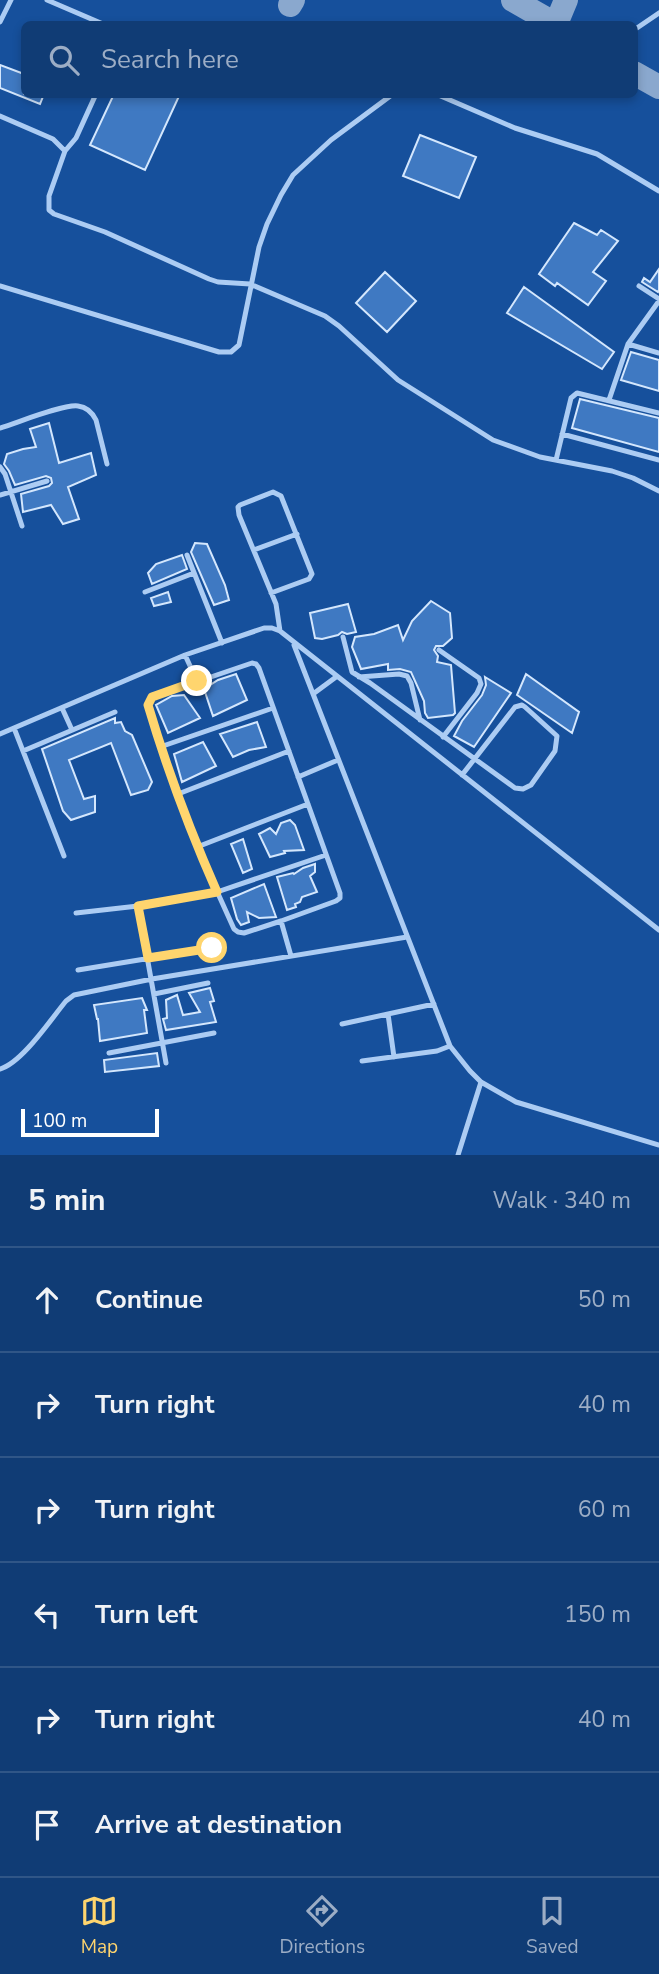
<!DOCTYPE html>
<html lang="en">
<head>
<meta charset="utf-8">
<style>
	:root { --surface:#103c75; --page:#1e477d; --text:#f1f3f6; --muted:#9cadc5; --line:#305687; --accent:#ffd56e }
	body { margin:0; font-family:"Nunito Sans",sans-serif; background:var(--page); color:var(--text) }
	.scale { position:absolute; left:21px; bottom:18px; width:138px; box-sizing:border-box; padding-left:7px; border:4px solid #fff; border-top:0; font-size:19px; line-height:24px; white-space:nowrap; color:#fff; -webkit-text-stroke:5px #16509c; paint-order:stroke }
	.stop { position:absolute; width:21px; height:21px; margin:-16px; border:5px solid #ffd56e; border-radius:50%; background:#fff }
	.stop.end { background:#ffd56e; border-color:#fff; box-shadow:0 2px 7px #0008 }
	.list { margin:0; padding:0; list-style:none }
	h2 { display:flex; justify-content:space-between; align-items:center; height:91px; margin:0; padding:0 28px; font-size:30px }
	h2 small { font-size:23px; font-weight:400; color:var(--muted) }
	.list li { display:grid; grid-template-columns:46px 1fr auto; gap:21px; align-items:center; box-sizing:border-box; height:105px; padding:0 28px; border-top:2px solid var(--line) }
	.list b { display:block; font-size:26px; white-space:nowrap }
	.list em { font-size:23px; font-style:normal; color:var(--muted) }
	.icon { flex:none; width:38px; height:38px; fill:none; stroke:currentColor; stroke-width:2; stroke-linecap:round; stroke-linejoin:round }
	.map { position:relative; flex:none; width:659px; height:1155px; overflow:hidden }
	.search { position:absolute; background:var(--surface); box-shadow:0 4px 10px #0003; left:21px; right:21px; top:21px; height:77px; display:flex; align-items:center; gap:18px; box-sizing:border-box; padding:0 24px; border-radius:10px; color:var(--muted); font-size:26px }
	.sheet { height:721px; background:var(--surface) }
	nav { display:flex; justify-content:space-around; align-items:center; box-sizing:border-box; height:98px; border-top:2px solid var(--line); background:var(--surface); font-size:19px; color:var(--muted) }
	nav a { display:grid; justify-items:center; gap:4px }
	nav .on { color:var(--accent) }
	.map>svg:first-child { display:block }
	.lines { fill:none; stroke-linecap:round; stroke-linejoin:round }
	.taxiway { stroke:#8aa8ce; stroke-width:24 }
	.building { fill:#3f79c2; stroke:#d4e7fd; stroke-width:2 }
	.service { stroke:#acccf3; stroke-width:5 }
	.route { stroke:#ffd56e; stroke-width:9 }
</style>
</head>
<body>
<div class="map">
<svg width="659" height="1155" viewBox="0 0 659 1155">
	<rect width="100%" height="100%" fill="#16509c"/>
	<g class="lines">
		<!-- taxiway -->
		<path class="taxiway" d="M513,0l42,24
			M290,5l3,-5
			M556,24l10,-24
			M634,73l25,14"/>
	</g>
	<!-- building -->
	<path class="building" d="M0,65l24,9v20h20l-4,10 -40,-16z
		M114,94h66l-35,76 -55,-25z
		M420,135l56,22 -17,41 -56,-22z
		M574,223l23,12 4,-5 17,11 -25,31 13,9 -18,24 -31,-22 -2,3 -16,-12z
		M659,269v21l-1,2 -16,-10 2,-4 6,4z
		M385,272l31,29 -29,31 -31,-29z
		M524,287l90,65 -12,17 -95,-56z
		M631,352l28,8v31l-38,-11z
		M580,399l79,19v34l-87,-24z
		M49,423l10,40 32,-10 5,22 -28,12 11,32 -16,5 -12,-19 -28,7 -2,-18 28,-8 3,-3 -1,-5 -5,-2 -31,9 -6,-14 -5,-7 3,-10 16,-5 13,-2 -6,-18z
		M195,543l12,1 18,41 4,15 -15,5 -23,-53z
		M182,555l5,14 -35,15 -4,-11 8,-9z
		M168,592l3,10 -17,4 -3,-8z
		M431,601l19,12 2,25 -9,8h-7l-2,4 4,6 -1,6 14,3 4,48 -2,2 -25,3 -3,-5 -1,-12 -13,-29 -11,-3 -12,1v-6l-27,5 -9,-22 3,-10 19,-3 24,-9 5,15 9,-19z
		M348,604l8,28 -9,2 -5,-2 -4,3 -16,4 -7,-1 -5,-25z
		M236,674l11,26 -34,16 -9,-27 14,-9z
		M526,674l53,38 -7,21 -55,-38z
		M485,677l26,16 -37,54 -20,-11 8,-15 20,-26 4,-10z
		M184,695l16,23 -32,15 -12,-28 16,-9z
		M115,718v5l6,-1 4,9 7,4 20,47 -4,8 -17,5 -20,-52 -42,17 15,39 11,-3v16l-24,8 -8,-9 -21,-62z
		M257,722l9,25 -17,3 -16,7 -13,-23z
		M203,742l13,24 -34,16 -8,-28z
		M290,820l5,5 9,25 -20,1 1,2 -15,4 -11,-23 11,-6 6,6 5,-11z
		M243,839l9,30 -9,4 -12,-29z
		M315,864v8l-5,4 7,16 -15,5 -2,5 -5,2 1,3 -9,3 -10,-33 16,-4 1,1 9,-6z
		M264,884l12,33 -17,1 -12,-6 2,10 -8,3 -4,-6 -6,-21z
		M210,988l4,13 -4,1 6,20 -50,8 -3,-11 4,-1 -1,-18 11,-5 6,20 17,-3 -11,-19z
		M142,998l5,12h-3l3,23 -47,8 -2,-22h-1l-3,-14z
		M157,1053l2,13 -54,6 -1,-12z"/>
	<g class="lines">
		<!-- service -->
		<path class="service" d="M47,0l56,24
			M0,22l11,-22
			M634,30l25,-17
			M96,94l-20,44 -11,13 -16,45v14l5,4 51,18 104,47 9,3 32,2 75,32 14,10 59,54 95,60 47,17 72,14 21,7 26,13
			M436,94l79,34 82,26 62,37
			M0,116l53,23 12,12
			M0,286l219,66h12l8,-7 20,-98 8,-23 14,-29 12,-20 38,-35 62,-46
			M639,286l20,13
			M628,344l31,9
			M609,400l19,-56 31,-43
			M0,428c17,-5 63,-24 78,-22 9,1 14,6 18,14l11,44
			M562,434l97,26
			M556,460l15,-62 6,-5 82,20
			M0,467l5,7 17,52
			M0,495l47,-14
			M254,550l43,-16
			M187,555l35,88
			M145,592l49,-19
			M271,593l38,-14 3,-5 -31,-78 -8,-4 -33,13 -2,2 1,8 37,89 4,27
			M343,637l9,35 18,11 145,105 8,1 8,-4 24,-34 2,-15 -32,-29 -3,-2 -7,2 -53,68
			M294,645l156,401 20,25 11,11 35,20 143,43
			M439,650l40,28 2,6 -4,9 -34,44
			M185,655l12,26
			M252,663l4,1 3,4 81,225v5l-4,3 -55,20 -37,12 -6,-1 -4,-3c-34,-73 -63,-147 -86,-224l4,-8z
			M359,677l40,-3 8,2 4,7 9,37
			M313,694l23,-17
			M62,708l10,22
			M14,728l50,128
			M0,734l185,-79 79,-27h8l8,3 379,299
			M160,747l113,-39
			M23,751l92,-39
			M298,777l40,-17
			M178,794l111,-43
			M197,847l111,-43
			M138,906l28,157
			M76,913l62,-7 79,-14 109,-37
			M281,921l10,35
			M78,970l134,-22
			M154,994l54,-11
			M388,1014l6,43
			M342,1024l92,-20
			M109,1053l105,-20
			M362,1061l75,-10 13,-5
			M0,1069c22,-6 51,-50 66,-68l8,-6 78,-16 255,-42
			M458,1155l23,-73"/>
	</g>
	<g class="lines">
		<!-- route -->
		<path class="route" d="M197,681l-45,16 -4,8c19,64 42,126 69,187l-79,14 10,52 64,-10"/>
	</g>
</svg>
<div class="scale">100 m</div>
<div class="stop" style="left:212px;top:948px"></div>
<div class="stop end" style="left:197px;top:681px"></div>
<div class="search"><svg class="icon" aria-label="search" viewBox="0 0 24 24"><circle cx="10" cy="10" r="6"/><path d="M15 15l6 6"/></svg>Search here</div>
</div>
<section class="sheet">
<h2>5 min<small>Walk · 340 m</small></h2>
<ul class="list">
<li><svg class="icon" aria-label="ahead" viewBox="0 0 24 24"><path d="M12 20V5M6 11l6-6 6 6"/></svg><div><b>Continue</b></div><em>50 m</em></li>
<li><svg class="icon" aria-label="right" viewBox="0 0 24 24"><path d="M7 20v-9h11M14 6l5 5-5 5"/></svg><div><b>Turn right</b></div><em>40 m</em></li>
<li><svg class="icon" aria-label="right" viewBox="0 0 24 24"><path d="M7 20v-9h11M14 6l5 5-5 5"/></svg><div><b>Turn right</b></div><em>60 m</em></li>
<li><svg class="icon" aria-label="left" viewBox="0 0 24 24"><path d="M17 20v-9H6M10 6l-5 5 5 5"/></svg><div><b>Turn left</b></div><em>150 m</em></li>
<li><svg class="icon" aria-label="right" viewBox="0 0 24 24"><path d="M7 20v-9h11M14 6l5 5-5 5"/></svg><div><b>Turn right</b></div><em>40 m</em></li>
<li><svg class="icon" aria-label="arrive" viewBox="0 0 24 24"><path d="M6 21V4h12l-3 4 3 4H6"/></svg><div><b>Arrive at destination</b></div></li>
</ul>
</section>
<nav>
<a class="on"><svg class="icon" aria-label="map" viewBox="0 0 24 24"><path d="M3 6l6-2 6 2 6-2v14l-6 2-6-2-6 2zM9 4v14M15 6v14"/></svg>Map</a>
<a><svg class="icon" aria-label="directions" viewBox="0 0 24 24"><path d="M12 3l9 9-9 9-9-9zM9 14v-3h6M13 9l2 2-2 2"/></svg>Directions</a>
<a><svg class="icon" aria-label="saved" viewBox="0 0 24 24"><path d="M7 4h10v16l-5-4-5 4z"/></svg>Saved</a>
</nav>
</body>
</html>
